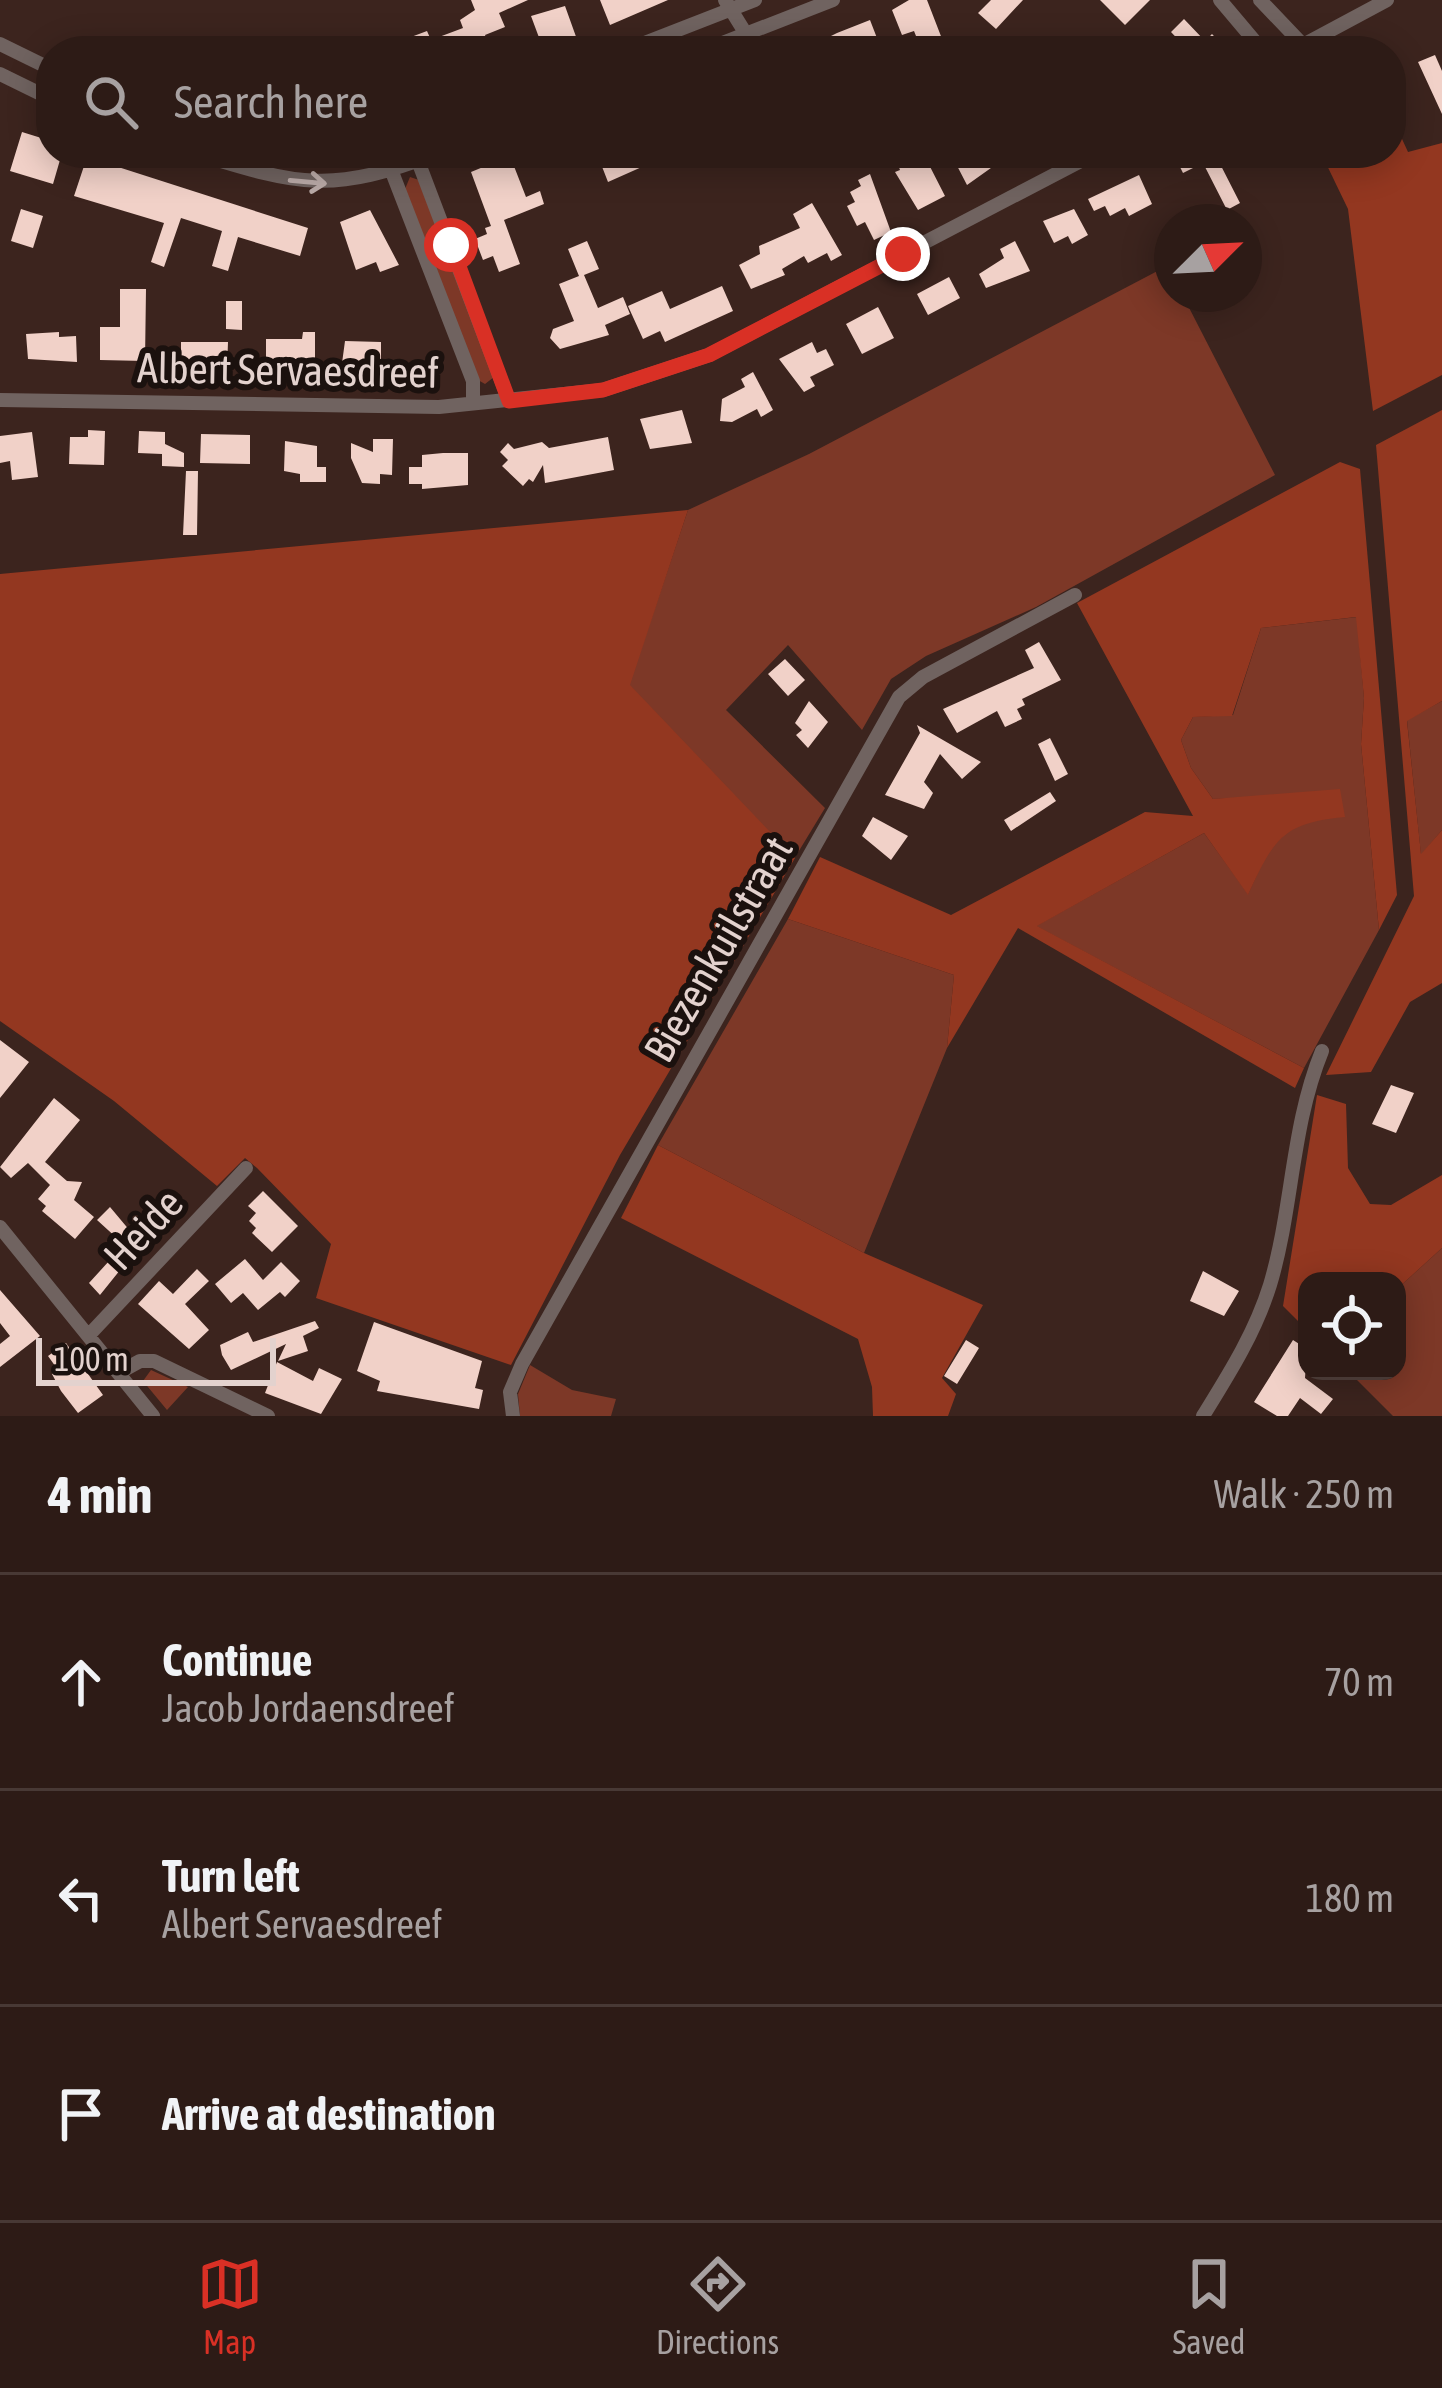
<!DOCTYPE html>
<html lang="en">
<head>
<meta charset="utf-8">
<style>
	:root { --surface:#2d1b16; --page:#392823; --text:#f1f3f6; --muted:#a7a1a1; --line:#483935; --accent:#d93025 }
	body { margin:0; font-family:"Asap Condensed",sans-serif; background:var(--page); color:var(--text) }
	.controls { position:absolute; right:36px; bottom:36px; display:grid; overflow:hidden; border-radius:24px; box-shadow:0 6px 30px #0003 }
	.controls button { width:108px; height:108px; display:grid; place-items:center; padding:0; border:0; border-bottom:3px solid var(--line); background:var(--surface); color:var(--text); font:60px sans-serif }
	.compass { position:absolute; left:1154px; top:204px; width:108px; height:108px; border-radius:50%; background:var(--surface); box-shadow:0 6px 30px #0003; rotate:66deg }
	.scale { position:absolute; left:36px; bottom:30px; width:240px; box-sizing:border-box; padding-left:12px; border:6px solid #e3d2ce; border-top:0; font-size:33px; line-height:42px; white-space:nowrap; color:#e3d2ce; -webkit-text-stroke:9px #1b110e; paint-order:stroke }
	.stop { position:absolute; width:36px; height:36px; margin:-27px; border:9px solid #d93025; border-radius:50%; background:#fff }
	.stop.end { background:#d93025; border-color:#fff; box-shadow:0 3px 12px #0008 }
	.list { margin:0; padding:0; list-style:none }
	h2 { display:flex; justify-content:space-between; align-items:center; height:156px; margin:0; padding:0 48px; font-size:51px }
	h2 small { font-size:39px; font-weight:400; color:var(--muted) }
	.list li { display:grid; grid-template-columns:78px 1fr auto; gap:36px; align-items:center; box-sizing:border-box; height:216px; padding:0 48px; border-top:3px solid var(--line) }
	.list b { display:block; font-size:45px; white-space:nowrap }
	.list p { margin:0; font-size:39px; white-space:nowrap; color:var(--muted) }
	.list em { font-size:39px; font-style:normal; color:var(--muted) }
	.icon { flex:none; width:66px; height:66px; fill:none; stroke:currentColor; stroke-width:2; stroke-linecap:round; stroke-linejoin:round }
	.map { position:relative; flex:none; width:1442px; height:1416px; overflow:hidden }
	.search { position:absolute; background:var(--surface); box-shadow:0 6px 30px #0003; left:36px; right:36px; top:36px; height:132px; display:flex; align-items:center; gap:30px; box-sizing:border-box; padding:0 42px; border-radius:48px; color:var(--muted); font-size:45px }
	.sheet { height:804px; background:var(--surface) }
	nav { display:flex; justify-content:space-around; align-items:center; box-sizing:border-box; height:168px; border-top:3px solid var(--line); background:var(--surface); font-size:33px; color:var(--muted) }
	nav a { display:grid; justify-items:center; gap:6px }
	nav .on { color:var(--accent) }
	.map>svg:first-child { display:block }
	.green { fill:#7d3827 }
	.forest { fill:#933720 }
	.building { fill:#f1d1c8 }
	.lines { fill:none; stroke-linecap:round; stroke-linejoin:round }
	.street { stroke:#706360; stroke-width:14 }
	.oneway { stroke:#bbaba8 }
	.route { stroke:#d93025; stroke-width:15 }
	.labels { text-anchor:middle; stroke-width:12; stroke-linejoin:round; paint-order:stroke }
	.street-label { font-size:42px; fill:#e3d2ce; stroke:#1b110e }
</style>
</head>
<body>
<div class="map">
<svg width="1442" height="1416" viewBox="0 0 1442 1416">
	<rect width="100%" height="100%" fill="#3c241e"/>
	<!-- green -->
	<path class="green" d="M410,177l9,3 75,197 -9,7 -7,-4 -73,-191z
		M1167,266l5,28h10l93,181 -239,132 -110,49 -35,23 -29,51 -74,-85 -62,65 99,98 -31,51 -165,-174 59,-175 121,-56z
		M1357,617l7,81 -3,46 18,186 -75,138 -268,-142 168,-93 44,61 21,-45 30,-28 -53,-23 -33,1 -22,-31 -10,-28 12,-23 40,-2 28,-87z
		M1442,701v129l-21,25 -14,-135z
		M788,919l166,56 -7,73 -83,205 -206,-108z
		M1442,1248v168h-49l-45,-45h49v-82z
		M530,1365l42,25 44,9 -5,17h-91l-2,-22z
		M151,1370l37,17 -21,23 -24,-29z"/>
	<!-- forest -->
	<path class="forest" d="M1391,115l17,37 34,-9v232l-69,36 -25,-202 -27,-56h70z
		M1442,410v291l-35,20 14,133 21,-24v153l-32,19 -39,70 -45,3 88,-179 -38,-451z
		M1340,462l20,7 37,426 -18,35 -18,-186 3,-46 -8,-81 -95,11 -29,88 -39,1 -12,23 10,28 22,31 127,-10 5,28c-63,6 -71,22 -97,78l-44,-62 -167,93 267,142 -9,20 -277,-160 -71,120 7,-73 -166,-56 32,-62 131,58 194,-103 48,4 -116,-213z
		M688,510l-58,175 165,173 -175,297 -109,210 -195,-67 15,-54 -74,-76 -12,-10 -28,28 -103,-85 -114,-80v-447z
		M1317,1095l29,9 2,64 22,36 21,1 51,-30v73l-45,41v-8h-90v49l-24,-24z
		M658,1145l206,108 119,52 -41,73 14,16 -8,22h-75l-1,-29 -14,-48 -237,-121z"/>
	<!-- building -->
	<path class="building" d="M471,0h57l-29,13 6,14 -20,8 4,11 -14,5h-69l-3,-11 24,-9 4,9 32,-12 -3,-8 15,-10z
		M600,0h68l-58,25z
		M909,0h18l17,44 -22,7 -8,-20 -12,4 -10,-25z
		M991,0h32l-27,29 -18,-16z
		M1100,0h50l-25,25z
		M565,6l14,39 -35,6 -13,-35z
		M1184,19l21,22 7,-7 16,17h-39l-18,-19z
		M870,20l12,31h-81l36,-18z
		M1435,55l7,16v43l-24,-52z
		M22,132l29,9v12h11l-9,31 -43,-13z
		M636,153l35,1 -63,28 -7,-18z
		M901,153h22l22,43 -27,14 -23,-38 5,-2 -3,-8 7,-4z
		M962,153h31l5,10 -31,22 -14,-27z
		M1173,153h49l-6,3 24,47 -13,7 -24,-47 -20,10z
		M510,156l16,41 14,-6 4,13 -40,16 16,44 -21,8 -6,-16 -10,4 -8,-21 12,-5 -2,-6 6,-2 -20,-54z
		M87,157l221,71 -8,28 -62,-19 -10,34 -16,-5 10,-35 -41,-13 -17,49 -13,-5 13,-39 -90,-27z
		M870,174l21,58 -17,8 -9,-18 -8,4 -10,-20 8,-4 -5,-10 11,-6 -3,-6z
		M1139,175l13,29 -23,12 -4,-8 -15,8 -5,-10 -11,5 -6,-12z
		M812,203l30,52 -11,6 -4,-8 -19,10 -4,-7 -22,13 3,6 -34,14 -12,-24 21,-11 -1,-8 41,-18 -7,-14z
		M21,209l22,7 -10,32 -22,-7z
		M1074,209l14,26 -16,9 -4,-8 -14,7 -11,-22z
		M370,210l29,55 -19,7 -4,-10 -20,8 -16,-48z
		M587,241l12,28 -15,6 14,33 25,-11 7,17 -25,11 4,10 -49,14 -10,-11 3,-9 21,-8 -15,-37 20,-8 -11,-27z
		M1015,241l15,30 -44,17 -7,-14 25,-16 -4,-9z
		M949,277l11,21 -32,17 -11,-21z
		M722,286l11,25 -68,31 -5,-11 -17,8 -15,-33 34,-15 8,18z
		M120,289h26l-1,72 -45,-1v-33h20z
		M226,301h16v29l-16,-1z
		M878,307l16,31 -32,16 -16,-30z
		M59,332v5l17,-1 1,26 -49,-3 -2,-25z
		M303,332h12v34l-49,-1v-26h36z
		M345,341l36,1v37l-41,-1z
		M181,342h47l-1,28 -46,-1z
		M812,342l5,11 9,-4 8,16 -24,12 5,9 -11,6 -25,-33z
		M753,372l20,38 -12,7 -4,-8 -25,13 -12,-1 2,-22 23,-12 -4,-8z
		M682,410l10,33 -42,6 -10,-30z
		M88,430l17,1 -1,34 -35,-1 1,-27h18z
		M139,431l26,1v12l19,9v14l-22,-1v-12l-24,-1z
		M32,432l6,45 -26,3 -2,-19 -10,2v-27z
		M201,434l49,1v29l-50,-1z
		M608,437l6,33 -69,13 -2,-18 -10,17 -4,-3 -6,7 -21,-20 6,-6 -8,-8 8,-9 6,6 28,-7 7,6z
		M373,439h20l-1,36 -12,-1v10l-18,-1 -11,-25v-15l22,9z
		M285,441l32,5v21h9v15h-26v-8l-16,-3z
		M443,453h25v32l-46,4v-5h-13v-17h13v-12z
		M186,471h12l-1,64h-14z
		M1039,642l22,38 -39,19 3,6 -8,4 5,10 -17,8 -8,-16 -40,22 -14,-24 91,-41 -9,-18z
		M785,659l20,21 -17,16 -20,-22z
		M809,701l19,21 -20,26 -12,-13 6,-5 -7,-7z
		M917,725l64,37 -19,17 -22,-25 -16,28 9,11 -9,16 -39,-14 35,-62z
		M1050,738l18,36 -13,7 -17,-37z
		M1050,792l6,9 -45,30 -7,-11z
		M873,817l35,19 -17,24 -29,-24z
		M0,1040l29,22 -29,36z
		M1391,1085l23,8 -18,40 -24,-9z
		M54,1098l26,22 -35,42 22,19 15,1 -8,18 20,17 -19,22 -33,-28 4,-5 -8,-7 12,-14 -22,-22 -17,15 -11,-11z
		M263,1191l35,35 -26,26 -20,-19 4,-5 -7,-7 7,-8 -8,-7z
		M110,1207l31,37 -41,51 -11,-12 31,-34 -1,-9 -22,-20z
		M245,1259l18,21 18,-18 19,19 -15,16 -5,-5 -22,18 -15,-17 -12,10 -16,-19z
		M197,1269l12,12 -24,23 24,26 -20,19 -51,-45 21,-23 14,13z
		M1203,1271l36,20 -15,25 -34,-15z
		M0,1290l40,46 -40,31v-23l10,-8 -10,-13z
		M315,1321l4,7 -16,8 5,15 -30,10 8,-17 -55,26 -9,-15 -2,-10 28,-13 5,10z
		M374,1322l108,39 -7,27 8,2 -4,19 -102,-18 3,-10 -23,-10z
		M966,1340l13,8 -22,36 -13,-8z
		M1293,1340l14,9 -2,29 28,21 -12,15 -21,-16 -12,18h-11l-23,-14z
		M66,1343l37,52 -25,18 -17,-22 -9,-17 6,-4 -10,-14z
		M277,1362l36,19 6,-13 23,11 -21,35 -56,-21z"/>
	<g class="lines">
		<!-- street -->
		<path class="street" d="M725,0l21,34
			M1220,0l43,51
			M1260,0l43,45
			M0,44l51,25
			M624,51l131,-51
			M702,51l131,-51
			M1292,51l95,-51
			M0,74l51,25
			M195,153c106,33 137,41 243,0
			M289,153h69
			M394,153l-2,19 81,209v22
			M411,153l7,8 91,240
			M0,400l439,7 164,-17 106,-35 387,-202
			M0,1227l153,189
			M89,1335l157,-167
			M120,1372l20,-11h14l114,55
			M513,1416l-3,-24 12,-28 377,-667 24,-20 152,-82
			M1203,1416c26,-42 52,-83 67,-131 23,-77 21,-158 52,-234"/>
	</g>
	<!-- one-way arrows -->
	<defs><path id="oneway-shaft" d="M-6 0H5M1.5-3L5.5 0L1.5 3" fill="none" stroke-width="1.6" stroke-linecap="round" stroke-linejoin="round" transform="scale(3)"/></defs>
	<use class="oneway" href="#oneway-shaft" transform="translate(308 182) rotate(5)"/>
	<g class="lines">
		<!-- route -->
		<path class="route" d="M451,245l58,156 94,-11 106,-35 194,-101"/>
	</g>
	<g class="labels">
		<!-- street labels -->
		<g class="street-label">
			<text transform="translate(288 370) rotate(1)" y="15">Albert Servaesdreef</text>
			<text transform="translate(718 949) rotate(-60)" y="15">Biezenkuilstraat</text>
			<text transform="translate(143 1229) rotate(-47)" y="15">Heide</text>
		</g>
	</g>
</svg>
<div class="controls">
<button><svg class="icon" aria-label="locate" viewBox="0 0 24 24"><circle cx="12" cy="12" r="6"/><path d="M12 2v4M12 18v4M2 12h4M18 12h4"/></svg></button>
</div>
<svg class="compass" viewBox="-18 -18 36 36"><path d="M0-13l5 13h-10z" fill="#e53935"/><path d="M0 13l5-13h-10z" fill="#a7a1a1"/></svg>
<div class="scale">100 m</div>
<div class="stop" style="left:451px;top:245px"></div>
<div class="stop end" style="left:903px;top:254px"></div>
<div class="search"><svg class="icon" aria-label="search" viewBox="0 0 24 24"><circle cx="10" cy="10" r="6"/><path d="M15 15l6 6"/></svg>Search here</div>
</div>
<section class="sheet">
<h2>4 min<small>Walk · 250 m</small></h2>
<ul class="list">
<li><svg class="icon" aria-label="ahead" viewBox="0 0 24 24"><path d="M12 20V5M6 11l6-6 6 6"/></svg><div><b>Continue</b><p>Jacob Jordaensdreef</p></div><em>70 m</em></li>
<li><svg class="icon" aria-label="left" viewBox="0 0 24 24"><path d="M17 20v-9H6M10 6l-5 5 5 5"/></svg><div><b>Turn left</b><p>Albert Servaesdreef</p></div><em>180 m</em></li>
<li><svg class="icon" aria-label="arrive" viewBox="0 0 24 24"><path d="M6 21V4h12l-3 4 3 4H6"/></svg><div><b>Arrive at destination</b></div></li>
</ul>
</section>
<nav>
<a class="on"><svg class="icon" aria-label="map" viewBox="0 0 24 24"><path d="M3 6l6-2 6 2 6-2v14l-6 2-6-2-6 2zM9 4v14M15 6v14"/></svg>Map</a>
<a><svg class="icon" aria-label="directions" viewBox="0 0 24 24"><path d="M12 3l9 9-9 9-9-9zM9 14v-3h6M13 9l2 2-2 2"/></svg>Directions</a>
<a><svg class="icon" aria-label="saved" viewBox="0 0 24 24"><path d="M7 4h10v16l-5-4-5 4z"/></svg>Saved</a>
</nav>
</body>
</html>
